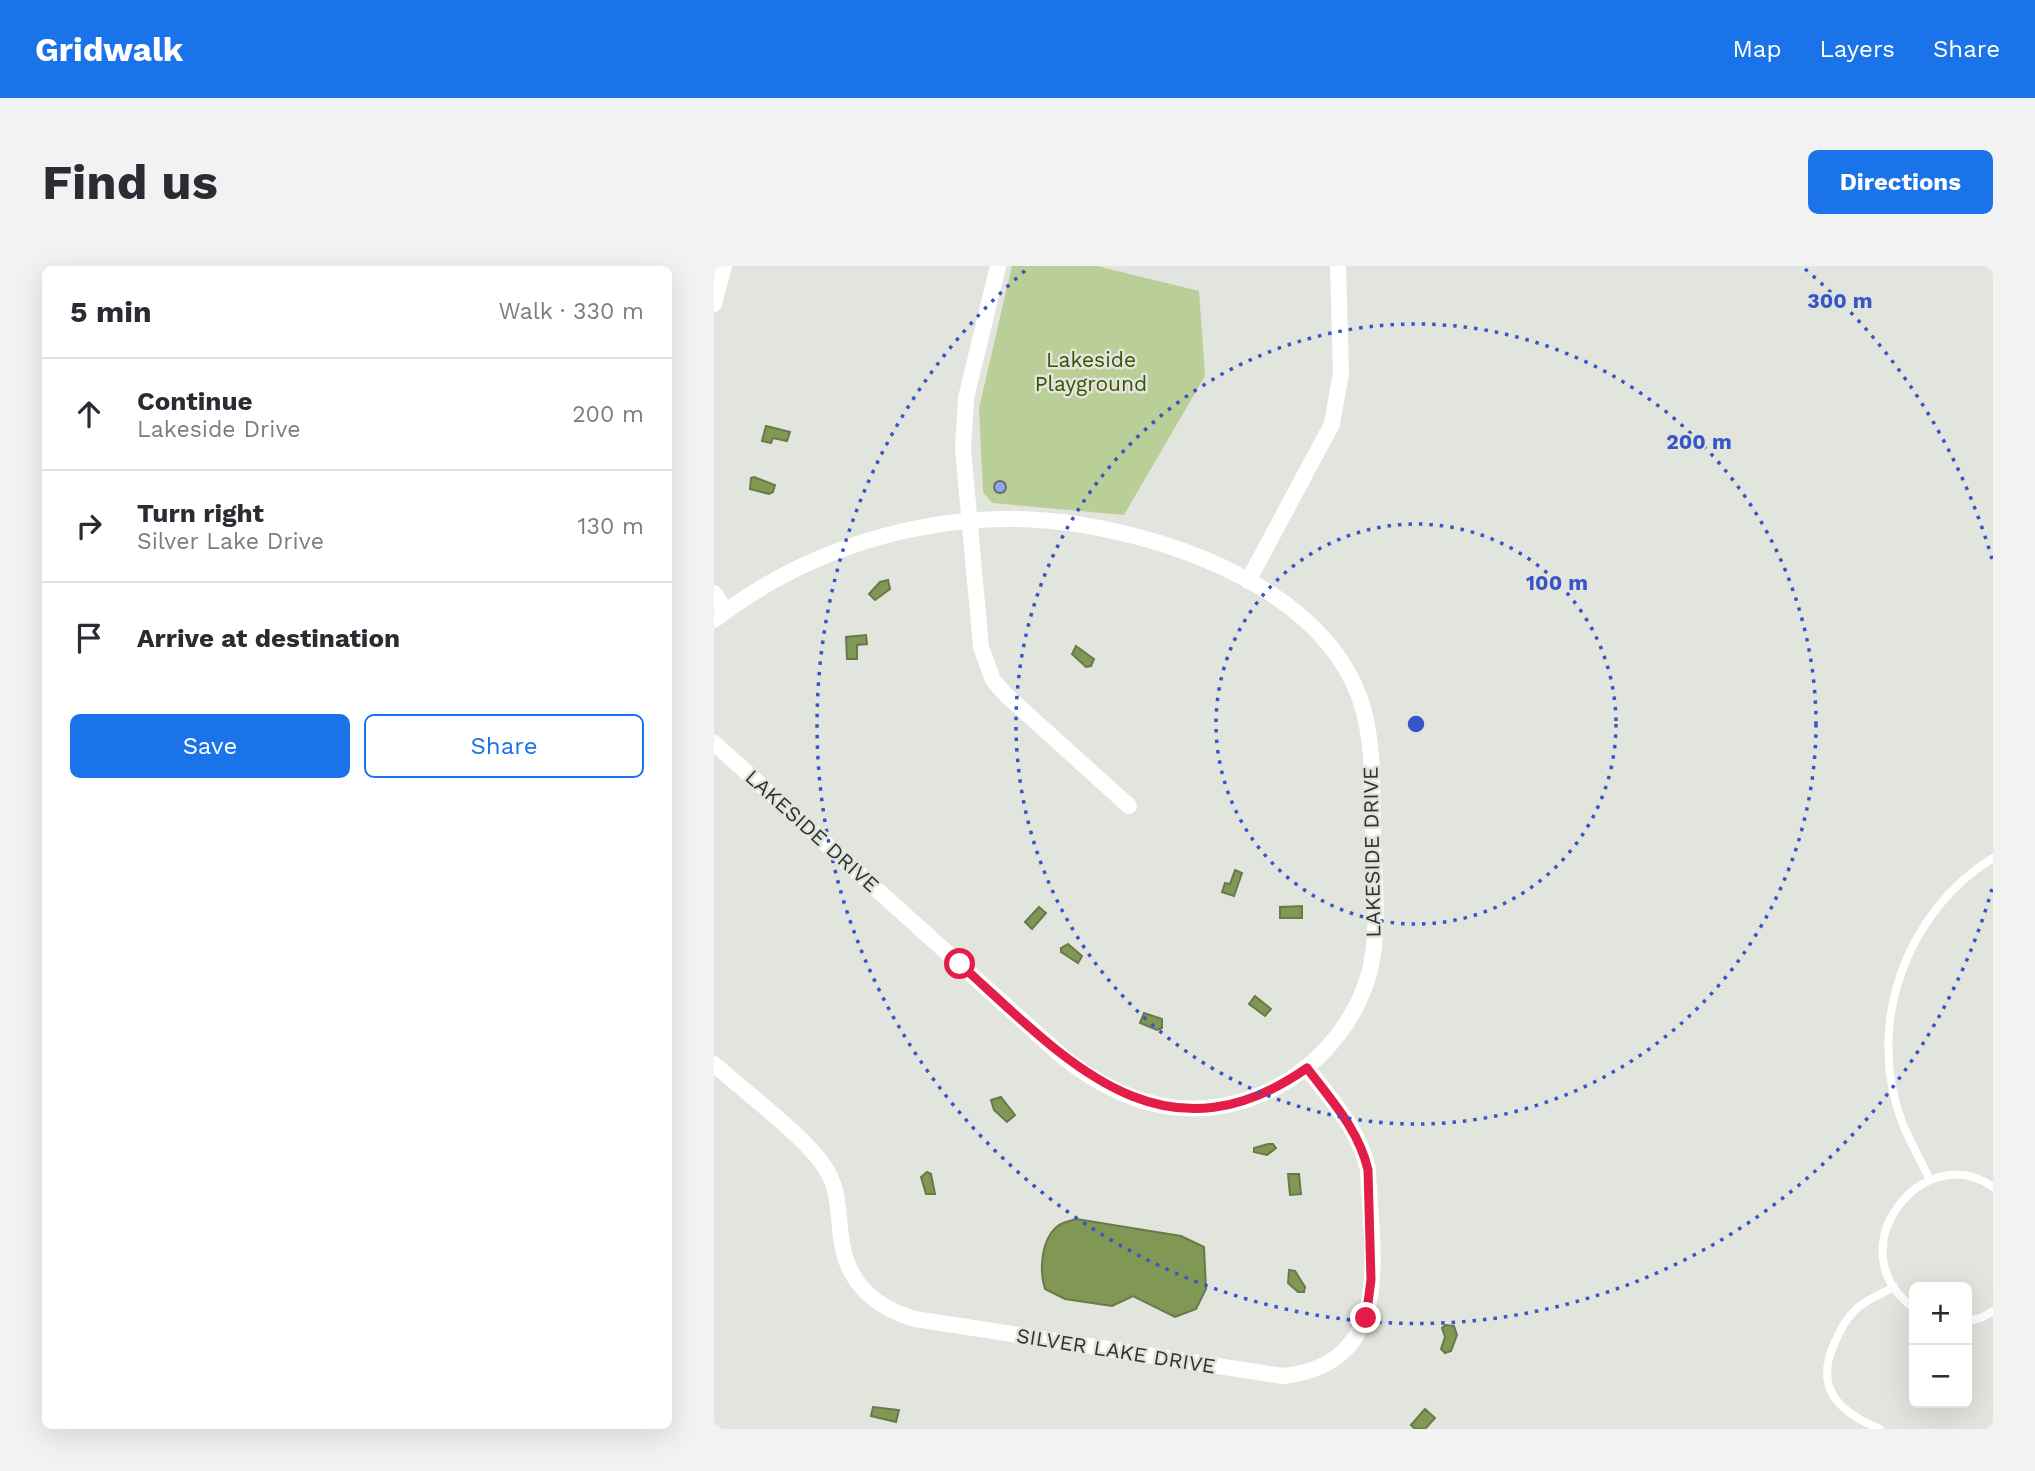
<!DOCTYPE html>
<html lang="en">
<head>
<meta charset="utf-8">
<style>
	:root { --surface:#fff; --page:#f2f2f3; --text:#2b2b33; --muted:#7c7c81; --line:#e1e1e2; --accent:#1a73e8 }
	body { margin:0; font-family:"Work Sans",sans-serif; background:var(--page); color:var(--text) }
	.controls { position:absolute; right:21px; bottom:21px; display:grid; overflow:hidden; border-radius:10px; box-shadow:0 7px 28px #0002 }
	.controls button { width:63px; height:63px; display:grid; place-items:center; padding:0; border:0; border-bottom:2px solid var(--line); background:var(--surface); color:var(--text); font:35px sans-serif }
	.stop { position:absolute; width:21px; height:21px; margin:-16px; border:5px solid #e11d48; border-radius:50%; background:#fff }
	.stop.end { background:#e11d48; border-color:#fff; box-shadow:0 2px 7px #0008 }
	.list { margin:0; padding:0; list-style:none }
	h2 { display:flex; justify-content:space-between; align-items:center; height:91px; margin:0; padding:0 28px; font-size:30px }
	h2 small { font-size:23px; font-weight:400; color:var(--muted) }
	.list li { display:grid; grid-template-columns:46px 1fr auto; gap:21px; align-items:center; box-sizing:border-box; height:112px; padding:0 28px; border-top:2px solid var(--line) }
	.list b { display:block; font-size:26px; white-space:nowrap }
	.list p { margin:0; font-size:23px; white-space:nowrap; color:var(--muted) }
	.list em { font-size:23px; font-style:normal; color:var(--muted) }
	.actions { display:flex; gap:14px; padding:21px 28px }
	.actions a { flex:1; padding:16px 0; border:2px solid var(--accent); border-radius:10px; text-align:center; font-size:24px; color:var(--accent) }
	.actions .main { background:var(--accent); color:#fff }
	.icon { flex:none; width:38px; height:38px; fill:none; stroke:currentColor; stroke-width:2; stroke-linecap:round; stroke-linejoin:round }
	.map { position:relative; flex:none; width:1279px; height:1163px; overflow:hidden; border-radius:10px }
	header { display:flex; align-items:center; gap:42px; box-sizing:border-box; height:98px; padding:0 35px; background:var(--accent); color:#fff }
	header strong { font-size:33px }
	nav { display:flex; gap:38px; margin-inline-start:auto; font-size:24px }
	.intro { display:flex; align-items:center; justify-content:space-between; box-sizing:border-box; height:168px; padding:0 42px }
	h1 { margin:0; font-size:49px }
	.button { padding:18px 32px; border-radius:10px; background:var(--accent); color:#fff; font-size:24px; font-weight:700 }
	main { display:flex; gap:42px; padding:0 42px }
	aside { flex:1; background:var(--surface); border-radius:10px; box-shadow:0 7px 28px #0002 }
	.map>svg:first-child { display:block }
	.green { fill:#bace97 }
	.water { fill:#819855; stroke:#69794a; stroke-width:2 }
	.shadow { fill:#0003 }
	.building { fill:#90a8e7; stroke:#686b71; stroke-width:2 }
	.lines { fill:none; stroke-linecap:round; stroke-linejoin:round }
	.lane { stroke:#fff; stroke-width:8 }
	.street { stroke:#fff; stroke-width:16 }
	.route { stroke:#e11d48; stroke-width:9 }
	.ring { fill:none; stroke:#3755c7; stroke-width:3.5; stroke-dasharray:3.5 7 }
	.labels { text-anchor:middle; stroke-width:5; stroke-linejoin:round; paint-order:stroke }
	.park-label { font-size:21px; fill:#3c5100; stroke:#e2e5de }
	.street-label { font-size:21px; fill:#313230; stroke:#e2e5de }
	.centre { fill:#3755c7; stroke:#e2e5de; stroke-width:3.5 }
	.ring-label { font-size:21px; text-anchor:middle; font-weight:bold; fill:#3755c7; stroke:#e2e5de; stroke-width:5; stroke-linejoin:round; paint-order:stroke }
</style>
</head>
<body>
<header>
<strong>Gridwalk</strong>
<nav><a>Map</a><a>Layers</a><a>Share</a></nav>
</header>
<div class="intro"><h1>Find us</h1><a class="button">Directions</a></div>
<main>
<aside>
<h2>5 min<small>Walk · 330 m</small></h2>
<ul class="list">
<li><svg class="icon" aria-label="ahead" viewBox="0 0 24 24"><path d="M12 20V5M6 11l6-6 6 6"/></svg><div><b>Continue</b><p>Lakeside Drive</p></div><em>200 m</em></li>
<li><svg class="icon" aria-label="right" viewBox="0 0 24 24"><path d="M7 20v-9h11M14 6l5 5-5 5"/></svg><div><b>Turn right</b><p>Silver Lake Drive</p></div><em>130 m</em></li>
<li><svg class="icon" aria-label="arrive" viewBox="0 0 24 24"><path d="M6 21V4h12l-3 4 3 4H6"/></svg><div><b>Arrive at destination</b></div></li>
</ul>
<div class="actions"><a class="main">Save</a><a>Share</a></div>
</aside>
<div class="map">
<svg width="1279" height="1163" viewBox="0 0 1279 1163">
	<rect width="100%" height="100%" fill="#e2e5de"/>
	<!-- green -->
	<path class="green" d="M298,0h85l102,25 6,85 -81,139 -132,-12 -9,-11 -4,-84z"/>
	<!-- water -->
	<path class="water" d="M52,160l24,6 -3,9 -14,-3 -2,5 -9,-2z
		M40,211l21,8 -2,7 -4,2 -19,-5 1,-11z
		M174,314l2,9 -15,11 -6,-6 11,-12z
		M152,369l1,9 -10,1v14h-10l-1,-22z
		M362,380l18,13 -3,7 -5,1 -14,-13z
		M521,604l7,3 -8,23 -12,-4 3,-9 5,1z
		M588,640v12h-22v-11z
		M325,641l7,6 -14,16 -7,-7z
		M354,678l14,12 -4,7 -17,-11v-4z
		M541,730l16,13 -6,7 -16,-12z
		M430,747l18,6v9l-5,2 -17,-7z
		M287,831l14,18 -8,7 -13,-12 -3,-10z
		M554,878h5l3,4 -9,7 -13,-3v-4z
		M213,906l4,2 4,20h-9l-5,-17z
		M574,908h11l2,20 -11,1z
		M362,953l105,17 23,11 2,42 -10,20 -21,8 -42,-21 -21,10 -47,-7 -20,-10c-6,-19 -4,-51 14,-64 4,-3 12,-4 17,-6z
		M575,1004l6,1 10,16 -1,5h-6l-10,-9z
		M731,1059l9,1 3,9 -6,16 -6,2 -4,-4 4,-12 -3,-9z
		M159,1141l26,3 -3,12 -25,-6z
		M711,1143l10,9 -10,11h-10l-4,-4z"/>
	<!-- shadow -->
	<path class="shadow" d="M284,219l8,3 -1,5 -8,-3z"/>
	<!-- building -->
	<path class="building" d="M280 221a6 6 0 1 1 12 0a6 6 0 1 1-12 0Z"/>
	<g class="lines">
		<!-- lane -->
		<path class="lane" d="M1216,914c-9,-19 -20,-38 -28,-58 -37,-97 4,-211 91,-264
			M1200,1042c-80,-58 10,-171 79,-121
			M1253,1055l14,-3 12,-7
			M1166,1163c-41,-17 -67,-41 -45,-87 6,-14 13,-27 25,-36 10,-8 23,-13 34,-19"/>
		<!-- street -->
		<path class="street" d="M284,0l-32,132 -3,50 18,199 12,33 12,14 124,112
			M0,38l10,-38
			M534,315l84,-157 9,-51 -3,-107
			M0,327l12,18
			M0,354c101,-78 235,-115 362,-96 103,16 246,67 284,175 15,43 12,93 13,139 1,43 7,89 -3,132 -24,92 -120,156 -215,134 -35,-8 -64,-25 -92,-47l-349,-314
			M0,798c30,27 89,71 110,102 17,25 13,49 18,77 6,41 35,65 73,76l368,57c114,-13 88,-122 85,-206 -8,-40 -37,-70 -61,-102"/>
	</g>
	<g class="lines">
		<!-- route -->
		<path class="route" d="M246,698c105,95 201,206 347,104 24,32 52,62 61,102l3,110 -5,38"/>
	</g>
	<!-- distance rings -->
	<g class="ring">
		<circle cx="702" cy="458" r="200"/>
		<circle cx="702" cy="458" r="400"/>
		<path d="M1278 623A599 599 0 1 1 313 3M1091 3A599 599 0 0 1 1278 293"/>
	</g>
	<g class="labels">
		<!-- park labels -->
		<g class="park-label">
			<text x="377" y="101">Lakeside<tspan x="377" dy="24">Playground</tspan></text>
		</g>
		<!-- street labels -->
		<g class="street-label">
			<text transform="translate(98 565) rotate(42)" y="7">LAKESIDE DRIVE</text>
			<text transform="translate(658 586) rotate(-91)" y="7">LAKESIDE DRIVE</text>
			<text transform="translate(402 1085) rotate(9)" y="7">SILVER LAKE DRIVE</text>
		</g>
	</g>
	<circle cx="702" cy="458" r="10" class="centre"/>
	<g class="ring-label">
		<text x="1126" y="42">300 m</text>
		<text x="985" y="183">200 m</text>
		<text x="843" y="324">100 m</text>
	</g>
</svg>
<div class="controls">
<button>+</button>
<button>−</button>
</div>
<div class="stop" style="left:246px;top:698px"></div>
<div class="stop end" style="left:652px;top:1052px"></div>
</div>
</main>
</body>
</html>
